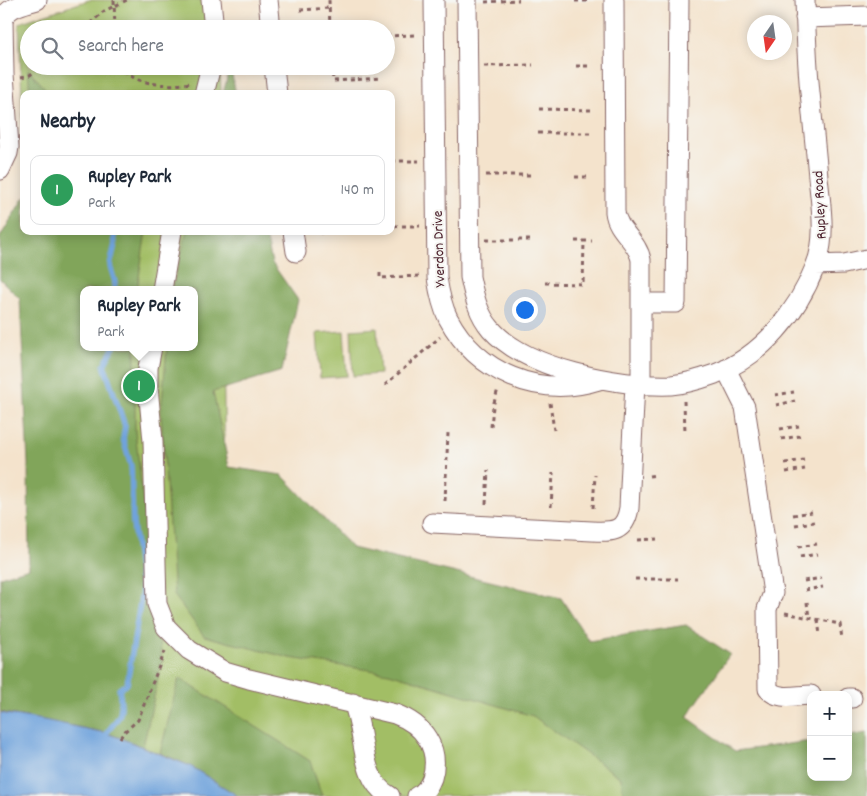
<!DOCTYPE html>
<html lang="en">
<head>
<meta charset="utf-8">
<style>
	:root { --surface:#fff; --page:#f6f6f7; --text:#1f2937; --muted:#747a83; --line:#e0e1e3; --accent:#d1495b }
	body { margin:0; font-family:Dekko,sans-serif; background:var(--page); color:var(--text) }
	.controls { position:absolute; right:15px; bottom:15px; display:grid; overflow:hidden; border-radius:10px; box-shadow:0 2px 12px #0003 }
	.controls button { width:45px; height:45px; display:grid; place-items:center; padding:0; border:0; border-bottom:1px solid var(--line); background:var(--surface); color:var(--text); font:25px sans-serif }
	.compass { position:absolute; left:747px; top:15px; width:45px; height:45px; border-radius:50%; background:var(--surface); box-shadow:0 2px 12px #0003; rotate:193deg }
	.you { position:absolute; left:524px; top:309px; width:18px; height:18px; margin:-12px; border:4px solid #fff; border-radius:50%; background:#1a73e8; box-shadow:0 0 0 8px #1a73e833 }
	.badge { display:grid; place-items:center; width:32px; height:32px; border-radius:50%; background:var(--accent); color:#fff; font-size:16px; font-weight:700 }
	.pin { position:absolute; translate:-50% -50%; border:2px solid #fff; box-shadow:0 1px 5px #0006 }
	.popup { position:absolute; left:80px; top:286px; width:118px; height:65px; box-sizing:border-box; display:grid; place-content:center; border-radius:10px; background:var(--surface); filter:drop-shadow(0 1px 4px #0005); font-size:16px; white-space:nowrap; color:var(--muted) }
	.popup b { font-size:19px; color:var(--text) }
	.popup::after { content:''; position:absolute; left:50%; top:100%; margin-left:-10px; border:10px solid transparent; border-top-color:var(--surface) }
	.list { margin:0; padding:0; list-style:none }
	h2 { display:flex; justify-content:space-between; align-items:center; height:65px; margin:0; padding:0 20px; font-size:21px }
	h2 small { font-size:16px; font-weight:400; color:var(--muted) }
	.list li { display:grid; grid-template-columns:32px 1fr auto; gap:15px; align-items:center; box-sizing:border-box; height:70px; margin:0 10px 10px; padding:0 10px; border:1px solid var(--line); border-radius:10px }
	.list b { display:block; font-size:19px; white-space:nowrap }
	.list p { margin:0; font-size:16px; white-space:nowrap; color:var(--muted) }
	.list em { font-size:16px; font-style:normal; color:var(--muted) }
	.icon { flex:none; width:28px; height:28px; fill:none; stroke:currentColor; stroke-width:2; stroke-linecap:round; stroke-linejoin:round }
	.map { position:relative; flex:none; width:867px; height:796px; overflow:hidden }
	.search { position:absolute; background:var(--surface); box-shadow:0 2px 12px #0003; left:20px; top:20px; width:375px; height:55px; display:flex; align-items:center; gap:12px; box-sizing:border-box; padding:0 18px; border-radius:28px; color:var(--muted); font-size:19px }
	.panel { position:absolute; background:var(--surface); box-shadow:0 2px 12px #0003; left:20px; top:90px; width:375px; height:145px; border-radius:10px }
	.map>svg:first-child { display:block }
	.green { fill:#a2be65; stroke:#766e48; fill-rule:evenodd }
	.forest { fill:#81a55a; stroke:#666242 }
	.water { fill:#70a3dc; stroke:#5d6184 }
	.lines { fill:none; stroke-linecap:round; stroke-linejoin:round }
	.stream { stroke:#70a3dc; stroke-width:5.5 }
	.minor-casing { stroke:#866463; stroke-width:21 }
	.path { stroke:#866463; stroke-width:3; stroke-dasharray:4 4; stroke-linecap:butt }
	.minor { stroke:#fff; stroke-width:19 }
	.labels { text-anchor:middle; stroke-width:4; stroke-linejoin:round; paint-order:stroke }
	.street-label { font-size:15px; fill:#4a1f2b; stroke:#f6f6f2 }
</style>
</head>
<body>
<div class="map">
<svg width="867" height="796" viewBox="0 0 867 796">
	<rect width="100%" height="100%" fill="#f6f6f2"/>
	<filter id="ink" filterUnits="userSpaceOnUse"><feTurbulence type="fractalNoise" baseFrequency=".02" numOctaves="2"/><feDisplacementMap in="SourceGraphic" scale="10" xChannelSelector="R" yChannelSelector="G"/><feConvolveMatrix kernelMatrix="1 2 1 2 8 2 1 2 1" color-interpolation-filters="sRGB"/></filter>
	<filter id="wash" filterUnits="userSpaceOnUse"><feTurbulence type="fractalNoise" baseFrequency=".0096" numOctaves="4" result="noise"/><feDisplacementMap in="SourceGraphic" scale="20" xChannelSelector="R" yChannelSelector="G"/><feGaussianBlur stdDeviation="1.12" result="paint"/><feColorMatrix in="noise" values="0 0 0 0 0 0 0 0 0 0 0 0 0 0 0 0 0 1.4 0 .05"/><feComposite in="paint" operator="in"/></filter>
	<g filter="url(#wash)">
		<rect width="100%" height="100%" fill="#f4e3cc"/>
		<!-- green -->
		<path class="green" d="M89,0h131v29h-191v37h191l1,28h-197v58l-5,-129z
			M34,231h188l4,342 507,223h-495l-48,-30 -84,-33 -62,-13 29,-179zM84,290h110v57h-110z
			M377,328l3,46 -27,2 -2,-46z
			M344,331l3,45 -27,2 -3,-45z"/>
		<!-- forest -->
		<path class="forest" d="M230,66l6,28h-13z
			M28,69l22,25h-20z
			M24,197v34h122l-9,59h-53v57h51v84l27,230 -19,86 -36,-14 -107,-21v-135l29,-9 -1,-104 -8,-165 -20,-20v-42z
			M187,231h78l7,32 26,37 -16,71 -69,21 16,75 53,8 70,73 209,50 28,43 97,-16 44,29 -43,63 48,34 76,-10v36h37v-41l19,-3v63h-244l-2,-18 -88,-62 -144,-43 -99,-15 -86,-22 -30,-41 -13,-182 6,-66h27v-57h-22z
			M179,678l131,83 12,35h-84l-48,-30 -30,-13z"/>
		<!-- water -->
		<path class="water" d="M0,713l44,7 62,13 14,5 70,28 48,30h-238z"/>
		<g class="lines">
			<!-- stream -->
			<path class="stream" d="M114,231l1,13 -5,22 5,16 -1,8
				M102,740c15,-25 23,-18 17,-51l8,-5 15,-93 -9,-67 -2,-58 -8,-27 2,-13 -21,-61 10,-18"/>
		</g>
	</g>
	<g filter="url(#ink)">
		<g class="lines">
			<!-- minor casing -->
			<g class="minor-casing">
				<path id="minor" d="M211,0l3,29
					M268,0l3,29
					M434,0l3,278c2,13 5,28 11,40 29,55 91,81 151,62
					M467,0l3,277c4,19 8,37 21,52 35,40 128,58 180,56 14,-1 30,-6 44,-11 47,-18 82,-61 100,-107 12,-28 6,-61 3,-90 -2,-25 -5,-50 -7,-75 -4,-34 -5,-68 -6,-102
					M614,0l1,212c2,19 23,29 26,48v123
					M805,18l62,-2
					M274,66l3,28
					M204,94l7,-28
					M0,170l8,-17 1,-6 -5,-73 -1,-54c4,-14 22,-16 34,-20
					M293,231l3,21
					M816,265l28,-1 23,-5
					M162,290l10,-59
					M642,303h34l3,-303
					M152,347l-4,21v19l5,54 4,163 9,23 23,23 36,22 24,7 146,35c28,10 46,34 37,64 -3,8 -7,15 -15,18
					M726,369l19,38 28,186 -6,16 1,80c10,12 28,6 43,6
					M432,523l160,8c21,1 33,1 37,-23l6,-125
					M848,698h4
					M353,703c13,28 6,78 37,93"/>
			</g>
			<!-- path -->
			<path class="path" d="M114,0l1,29
				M329,0l1,29
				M575,1h15
				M485,2l34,-2
				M300,10l29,-2
				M48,29l10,-8 7,8
				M84,29l20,-18 23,-11
				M386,36l31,-1
				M118,66c17,19 48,21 72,17
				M332,66l1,15 47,-3
				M484,66l49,-1
				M576,66h14
				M21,77l9,-2 11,-9
				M539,109l52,1
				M538,133h53
				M392,161h27
				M486,175h47
				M575,177h16
				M394,226h26
				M320,233l9,-2
				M486,240h47
				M575,241h17
				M380,273v5l39,-2
				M545,283l38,1 1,-43
				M385,385l55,-48
				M775,395l19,-3
				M684,401l1,32
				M550,403l4,27
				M776,405l19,-4
				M491,427l2,-21 5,-17
				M780,429l19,-3
				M781,439l19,-3
				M785,463l19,-3
				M786,472l19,-3
				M649,476l7,-1
				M445,501l3,-68
				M486,504l2,-34
				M551,507l2,-34
				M593,508l2,-33
				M793,515l19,-3
				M795,525l19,-3
				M638,540l19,-1
				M798,547l19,-3
				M800,557l18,-3
				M635,579h43
				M804,581l18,-3
				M805,590l18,-3
				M807,602l2,16
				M785,613l55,11 2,15
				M818,620l2,15
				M120,738l4,-6 14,-12 27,-69"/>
			<!-- minor -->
			<use href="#minor" class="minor"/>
		</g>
	</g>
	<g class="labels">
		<!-- street labels -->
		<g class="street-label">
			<text transform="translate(819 205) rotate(-93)" y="5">Rupley Road</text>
			<text transform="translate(438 249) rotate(-92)" y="5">Yverdon Drive</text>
		</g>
	</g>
</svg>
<div class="controls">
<button>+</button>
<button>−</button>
</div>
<svg class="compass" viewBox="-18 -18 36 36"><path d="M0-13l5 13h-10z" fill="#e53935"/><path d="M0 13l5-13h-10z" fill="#747a83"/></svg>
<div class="you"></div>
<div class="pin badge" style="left:139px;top:386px;background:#2e9e5b">1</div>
<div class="popup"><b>Rupley Park</b>Park</div>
<div class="search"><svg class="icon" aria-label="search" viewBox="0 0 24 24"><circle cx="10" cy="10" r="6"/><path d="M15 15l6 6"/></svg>Search here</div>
<section class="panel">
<h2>Nearby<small></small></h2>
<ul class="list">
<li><span class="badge" style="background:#2e9e5b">1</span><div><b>Rupley Park</b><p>Park</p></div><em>140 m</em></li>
</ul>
</section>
</div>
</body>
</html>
